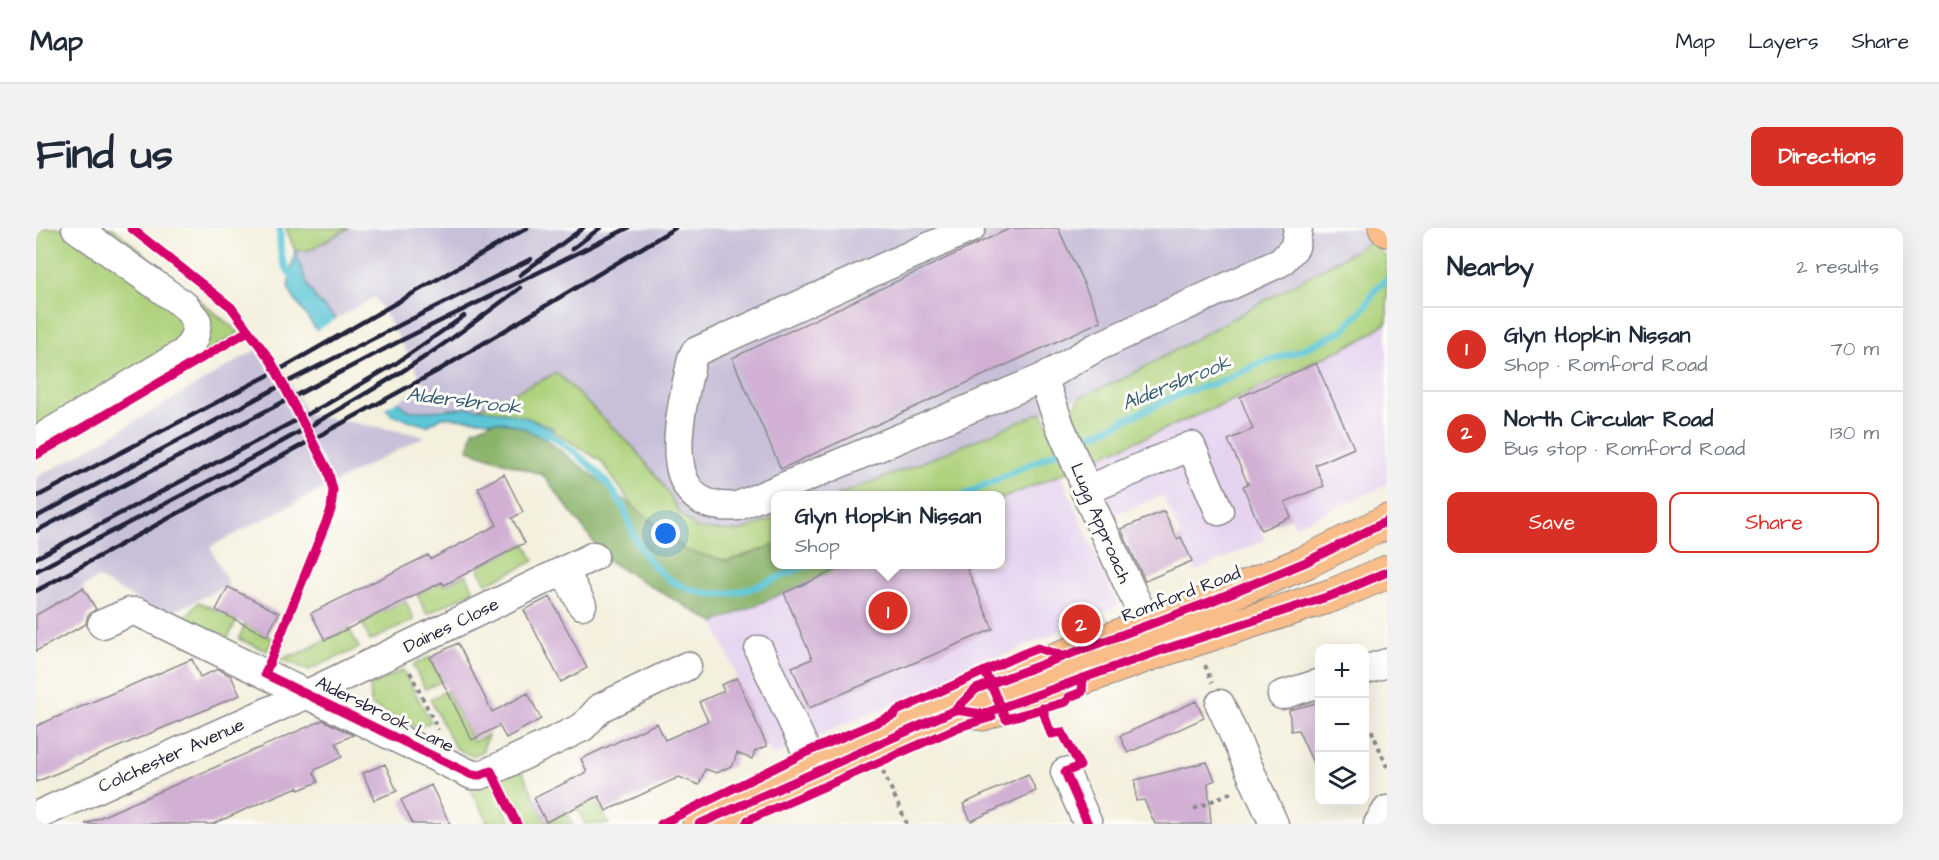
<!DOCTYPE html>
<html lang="en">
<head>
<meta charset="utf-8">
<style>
	:root { --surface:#fff; --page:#f2f2f3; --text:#1f2937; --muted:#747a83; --line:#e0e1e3; --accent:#d93025 }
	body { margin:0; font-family:"Architects Daughter",sans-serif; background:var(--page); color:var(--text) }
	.controls { position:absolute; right:18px; bottom:18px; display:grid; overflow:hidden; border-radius:12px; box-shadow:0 6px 24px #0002 }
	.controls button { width:54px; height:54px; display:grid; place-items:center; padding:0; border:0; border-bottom:2px solid var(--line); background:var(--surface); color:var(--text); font:30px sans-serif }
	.you { position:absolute; left:630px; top:306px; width:21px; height:21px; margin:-15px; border:4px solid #fff; border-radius:50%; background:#1a73e8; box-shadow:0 0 0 9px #1a73e833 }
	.badge { display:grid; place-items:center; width:39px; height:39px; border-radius:50%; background:var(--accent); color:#fff; font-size:20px; font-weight:700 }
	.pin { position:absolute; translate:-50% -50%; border:3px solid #fff; box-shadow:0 2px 6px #0006 }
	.popup { position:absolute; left:735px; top:263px; width:234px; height:78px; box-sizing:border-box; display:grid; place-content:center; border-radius:12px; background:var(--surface); filter:drop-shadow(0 2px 4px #0005); font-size:20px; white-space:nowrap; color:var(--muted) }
	.popup b { font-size:22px; color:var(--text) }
	.popup::after { content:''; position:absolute; left:50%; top:100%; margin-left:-12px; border:12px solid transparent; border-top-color:var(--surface) }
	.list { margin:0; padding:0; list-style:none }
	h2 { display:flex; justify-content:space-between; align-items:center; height:78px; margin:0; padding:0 24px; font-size:26px }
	h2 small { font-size:20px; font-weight:400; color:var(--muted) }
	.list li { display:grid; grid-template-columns:39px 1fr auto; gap:18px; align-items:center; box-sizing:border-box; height:84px; padding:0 24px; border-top:2px solid var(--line) }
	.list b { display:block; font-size:22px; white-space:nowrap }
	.list p { margin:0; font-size:20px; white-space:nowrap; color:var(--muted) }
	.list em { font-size:20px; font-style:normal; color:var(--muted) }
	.actions { display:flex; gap:12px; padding:18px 24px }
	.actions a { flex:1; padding:14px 0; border:2px solid var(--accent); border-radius:12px; text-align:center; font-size:21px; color:var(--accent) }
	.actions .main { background:var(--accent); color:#fff }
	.icon { flex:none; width:33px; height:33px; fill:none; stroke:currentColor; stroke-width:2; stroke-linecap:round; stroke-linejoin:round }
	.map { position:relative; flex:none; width:1351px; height:596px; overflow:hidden; border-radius:12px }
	header { display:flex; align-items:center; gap:36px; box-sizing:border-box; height:84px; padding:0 30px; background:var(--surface); border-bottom:2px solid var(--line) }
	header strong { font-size:28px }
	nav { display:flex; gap:33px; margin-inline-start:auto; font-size:21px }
	.intro { display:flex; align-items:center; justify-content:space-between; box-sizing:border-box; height:144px; padding:0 36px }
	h1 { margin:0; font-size:42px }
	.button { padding:15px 27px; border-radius:12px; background:var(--accent); color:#fff; font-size:21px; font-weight:700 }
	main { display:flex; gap:36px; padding:0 36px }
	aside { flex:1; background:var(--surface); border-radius:12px; box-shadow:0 6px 24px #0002 }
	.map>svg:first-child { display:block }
	.built { fill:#e6d3f0 }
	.industrial { fill:#c8c0d8 }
	.green { fill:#add17b; stroke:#687a5b; stroke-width:1.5 }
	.forest { fill:#8ab36b; stroke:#566a53; stroke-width:1.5 }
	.water { fill:#5cc6d7; stroke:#3f7489; stroke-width:1.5 }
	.pier { fill:#f4f0de }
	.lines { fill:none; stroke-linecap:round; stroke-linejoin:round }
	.stream { stroke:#5cc6d7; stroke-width:7 }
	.building { fill:#d1b0d4 }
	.minor-casing { stroke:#8b898c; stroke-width:31 }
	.major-casing { stroke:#8b898c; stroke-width:35 }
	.highway-casing { stroke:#8b898c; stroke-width:35 }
	.path { stroke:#8b898c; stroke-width:4; stroke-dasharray:4.5 4.5; stroke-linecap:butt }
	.minor { stroke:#fff; stroke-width:28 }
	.major { stroke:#f8bd89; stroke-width:33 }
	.highway { stroke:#f8bd89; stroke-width:33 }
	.rail { stroke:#22223b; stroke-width:4.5 }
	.cycleway-casing { stroke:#fdfcf7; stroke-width:13 }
	.cycleway { stroke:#d6006c; stroke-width:9 }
	.labels { text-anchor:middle; stroke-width:6; stroke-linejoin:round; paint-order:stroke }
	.street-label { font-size:18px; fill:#22223b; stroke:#fdfcf7 }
	.water-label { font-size:20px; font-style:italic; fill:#365b72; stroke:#fdfcf7 }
</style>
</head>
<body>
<header>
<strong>Map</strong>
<nav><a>Map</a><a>Layers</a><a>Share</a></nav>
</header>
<div class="intro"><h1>Find us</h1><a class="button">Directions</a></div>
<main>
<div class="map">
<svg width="1351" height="596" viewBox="0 0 1351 596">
	<rect width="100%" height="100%" fill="#fdfcf7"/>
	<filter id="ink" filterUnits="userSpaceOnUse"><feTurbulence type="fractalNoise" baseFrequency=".0167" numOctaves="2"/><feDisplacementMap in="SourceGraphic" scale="12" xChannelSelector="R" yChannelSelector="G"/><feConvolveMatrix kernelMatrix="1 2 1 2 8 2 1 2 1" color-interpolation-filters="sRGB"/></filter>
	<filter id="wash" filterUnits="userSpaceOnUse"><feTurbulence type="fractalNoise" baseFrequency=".008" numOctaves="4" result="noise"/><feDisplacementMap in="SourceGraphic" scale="24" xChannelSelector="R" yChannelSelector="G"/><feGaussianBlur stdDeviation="1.35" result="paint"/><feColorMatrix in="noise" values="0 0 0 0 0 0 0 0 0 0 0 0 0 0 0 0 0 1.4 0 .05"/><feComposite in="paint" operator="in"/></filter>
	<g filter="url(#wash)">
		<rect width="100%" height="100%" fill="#f4f0de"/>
		<!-- built -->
		<path class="built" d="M1351,94v163l-92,41 -31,-74 -30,13 31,75 -69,31 -33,-76 -48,20 -23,-55 148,-63 123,-58z
			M1024,245l58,133 -346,150 -58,-133 135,-58 151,-1 1,-65z"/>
		<!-- industrial -->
		<path class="industrial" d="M313,0h1011l12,13 -247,137 -211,88 -79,29 -59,1 -1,22 -34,13 -44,-2 -17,-16 -19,-31 -148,-88 -36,15 -33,-1 -20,3 -16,-2 -10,-8 27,-16 -50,-88 -39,22 -20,-20 -7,-11 -14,-37 14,-1z
			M221,121l9,15 10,-6 31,56 118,22 -215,111 19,38 -65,31 -66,-38 -62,37v-137l44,-24z"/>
		<!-- green -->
		<path class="green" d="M0,0h77l126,105 -203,118z
			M250,0h63l-40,22 -14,1z
			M1336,13l15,17v64l-24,17 -123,58 -148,63 -6,-3 -15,-42 9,-18 45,-19z
			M521,145l76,74 28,35 19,31 17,16 44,2 34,-13v27l-47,16 -41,-10 -53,-44 -34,-47 -63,-39 -60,-12z
			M1006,184l27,59 -68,28 -1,-3h-165l79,-30z
			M489,315l9,18 -48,23 -8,-17z
			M430,346l8,17 -47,23 -10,-20 25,-12 2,3z
			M369,372l9,20 -44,21 -8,-19z
			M163,374l38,18 -12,23 -42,-23z
			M209,396l28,15 -6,12 -28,-12z
			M313,400l10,20 -51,22 -29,-12 19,-4z
			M394,429l13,24 -18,8 -12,-24z
			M367,442l28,52 -15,6 -45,-23 -1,-19z
			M411,463l26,51 15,-7 -6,17 -10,4 -17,-8 -25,-49z
			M483,537l27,57 21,-10 6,12h-49l-24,-51z
			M454,550l21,46 -26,-1 3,-2 -18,-33z
			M560,570l13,26h-24l-8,-16z"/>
		<!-- forest -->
		<path class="forest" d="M458,193l10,1 17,5 24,12 89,68 53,44 41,10 47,-16 1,19 73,1 -135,58 -106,-62 -65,-86 -75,-25 5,-20z"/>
		<!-- water -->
		<path class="water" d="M259,23l14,37 7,11 23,23 59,79c3,3 7,7 11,9 15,4 44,-3 62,-2 29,2 56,7 82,21l-8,10 -24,-12 -17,-5 -62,-5 -15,9 -35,-11 -72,-80 -27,-38 -5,-10z"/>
		<!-- pier -->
		<path class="pier" d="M302,90l3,3 60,78 -18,10 -69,-77z"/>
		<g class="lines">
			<!-- stream -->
			<path class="stream" d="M244,0c0,27 -1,31 15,53
				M507,202c30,20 61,42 79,75 6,10 8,23 13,34 18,34 44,54 84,55 25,1 67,-20 91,-30
				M1040,215l106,-50 37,-11 41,-19 39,-12 43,-20 24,-25 9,-16 12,-11
				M926,268l101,-47"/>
		</g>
		<g id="blocks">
			<!-- building -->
			<path class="building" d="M975,0h47l43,93 -320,148 -49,-111z
				M1280,135l38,85 -39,17 9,21 -39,16 6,15 -30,13 -18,-44 5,-2 -20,-44 25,-11 -13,-32z
				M468,246l19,38 -11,6 13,25 -81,42 -2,-3 -117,58 -14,-27 117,-58 3,4 66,-34 -19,-37z
				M1128,283l13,28 4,-2 11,24 -47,20 -24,-52z
				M813,336h116l28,65 -184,79 -17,-41 20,-8 -28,-66z
				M192,359l51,26 -12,23 -51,-26z
				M47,360l13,21 -8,6 -2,9 -50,27v-36z
				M514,369l37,71 -26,14 -37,-72z
				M422,415l34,69 36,-19 13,26 -35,19 -8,-14 1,2 -27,14 -42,-83z
				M156,431l8,18 18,-8 13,7 9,19 -204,87v-56z
				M701,450l30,68 -12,5 -3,8 -15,-6 -4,12 -16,8 -12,-4 -6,16 -20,-8 -73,34 -7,-15 -53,26 -12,-24 53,-26 -6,-13 76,-36 8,17 43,-19 -9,-19 25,-11 -3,-6z
				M1160,473l8,17 -76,35 -8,-17z
				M1284,474v76l-22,-48 -7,1 -2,-21z
				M287,492l30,15 -17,8 6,14 -27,13 -1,3 4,9 -19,8 -1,-3 -20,8 -65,29h-128z
				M1171,534l8,18 -7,3 3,41h-56l-11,-24 -8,1 -1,-21z
				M349,536l12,27 -23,9 -11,-27z
				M992,546l8,17 -65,30 -8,-17z
				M395,557l19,39h-37l-12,-24z"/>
		</g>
	</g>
	<g filter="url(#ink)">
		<use href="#blocks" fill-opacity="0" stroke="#8b898c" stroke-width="1.5"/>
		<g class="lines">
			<!-- minor casing -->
			<g class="minor-casing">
				<path id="minor" d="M935,0l-276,124 -3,6c-10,51 -41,156 46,148l305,-128 52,-30 186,-86 14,-15 3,-19
					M1007,150l17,48 22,51 3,14 72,155
					M0,213l149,-89c9,-11 11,-18 12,-31l-12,-15 -109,-78
					M1049,263l106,-45 28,65
					M528,342l18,35
					M66,396l28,-12h8l334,163h8l11,-4 92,-44 17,-19 87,-42
					M723,422l57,122
					M1328,442l23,-7
					M1246,467l38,-12
					M1184,476l54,120
					M1029,544l23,52
					M0,588l271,-122 287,-138
					M1342,596l9,-14"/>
			</g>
			<!-- major casing -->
			<g class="major-casing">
				<path id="major" d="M919,482l28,4 176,-63 174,-56 54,-23
					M663,596l256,-114 21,-21 231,-86 99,-41 81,-41"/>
			</g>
			<!-- highway casing -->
			<g class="highway-casing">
				<path id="highway" d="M1349,0l2,2
					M1346,297l5,-1"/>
			</g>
			<!-- path -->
			<path class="path" d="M1169,437l7,18
				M374,444l28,58
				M1328,504l7,-3 16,38
				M847,543l24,53
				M1158,581l38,-17"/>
			<!-- minor -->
			<use href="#minor" class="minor"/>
			<!-- major -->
			<use href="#major" class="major"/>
			<!-- highway -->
			<use href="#highway" class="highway"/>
			<!-- rail -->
			<path class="rail" d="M536,21l28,-21
				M484,47l63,-47
				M0,269l250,-131 241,-138
				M0,289l257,-138 238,-120
				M0,303l364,-190 228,-113
				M0,330l289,-153 70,-41 69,-48
				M0,343c129,-68 261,-132 384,-211 34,-22 67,-47 100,-72
				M0,363l403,-221 236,-142"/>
			<!-- cycleway casing -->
			<g class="cycleway-casing">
				<path id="cycleway" d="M95,0l100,79 40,54 57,110 5,19 -2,20 -66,164 207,101h8l11,-4 26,53
					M0,227l212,-124
					M950,446l20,45 60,-17 3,-5 13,-5 1,-14
					M1006,480l9,26 11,-2 18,34 -15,6 23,52
					M919,482l28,4 176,-63 174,-56 54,-23
					M625,596l146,-72 87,-37 3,-4 123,-56 18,-7 25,8
					M663,596l256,-114 21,-21 231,-86 99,-41 81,-41
					M710,596l2,-4 211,-93 33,-10"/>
			</g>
			<!-- cycleway -->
			<use href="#cycleway" class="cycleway"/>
		</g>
	</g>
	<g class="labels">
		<!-- street labels -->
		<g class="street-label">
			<text transform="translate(1065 295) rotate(67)" y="6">Lugg Approach</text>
			<text transform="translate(1145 366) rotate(-21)" y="6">Romford Road</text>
			<text transform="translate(415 397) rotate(-26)" y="6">Daines Close</text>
			<text transform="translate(349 486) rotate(26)" y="6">Aldersbrook Lane</text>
			<text transform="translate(135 527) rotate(-24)" y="6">Colchester Avenue</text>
		</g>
		<!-- water labels -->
		<g class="water-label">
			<text transform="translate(1140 154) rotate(-22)" y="7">Aldersbrook</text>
			<text transform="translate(428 172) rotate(7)" y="7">Aldersbrook</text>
		</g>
	</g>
</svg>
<div class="controls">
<button>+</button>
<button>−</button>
<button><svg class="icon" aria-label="layers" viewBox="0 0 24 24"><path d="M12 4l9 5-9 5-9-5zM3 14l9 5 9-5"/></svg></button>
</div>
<div class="you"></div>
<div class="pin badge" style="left:852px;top:383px">1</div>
<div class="popup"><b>Glyn Hopkin Nissan</b>Shop</div>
<div class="pin badge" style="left:1045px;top:396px">2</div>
</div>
<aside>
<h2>Nearby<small>2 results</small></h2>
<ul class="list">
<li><span class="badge">1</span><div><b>Glyn Hopkin Nissan</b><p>Shop · Romford Road</p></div><em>70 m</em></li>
<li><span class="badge">2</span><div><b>North Circular Road</b><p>Bus stop · Romford Road</p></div><em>130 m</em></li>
</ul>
<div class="actions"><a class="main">Save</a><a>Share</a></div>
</aside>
</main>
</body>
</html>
